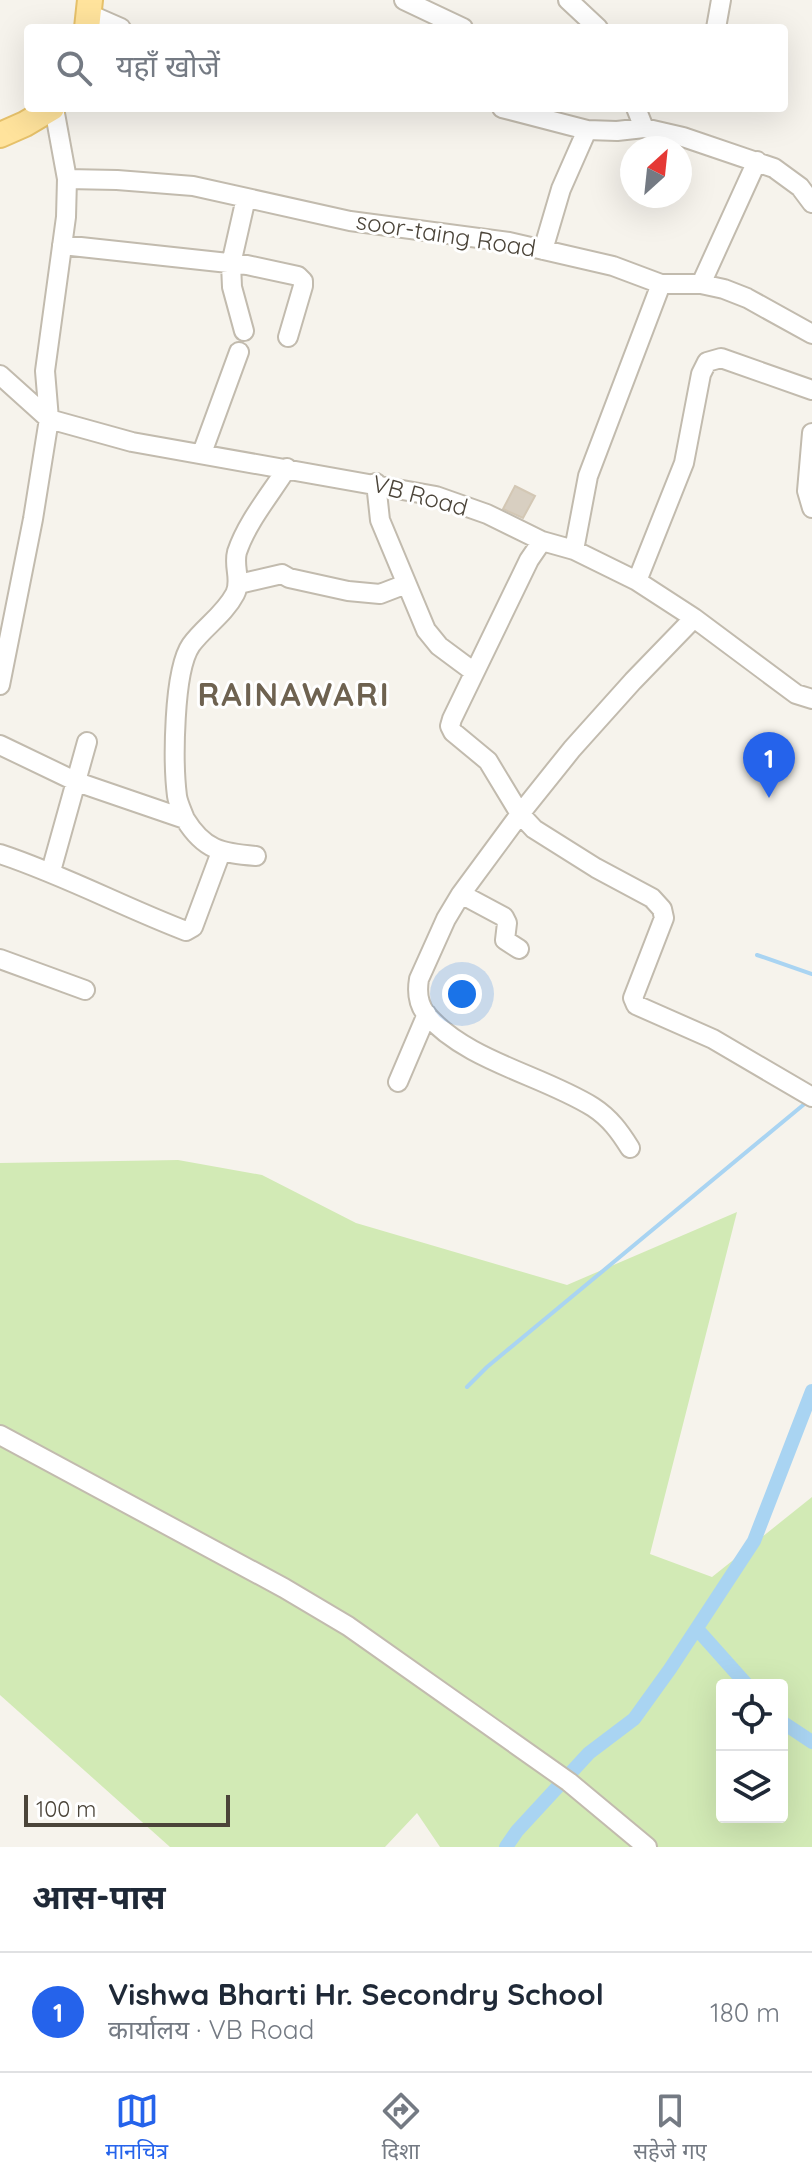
<!DOCTYPE html>
<html lang="hi">
<head>
<meta charset="utf-8">
<style>
	:root { --surface:#fff; --page:#f6f6f7; --text:#1f2937; --muted:#747a83; --line:#e0e1e3; --accent:#2563eb }
	body { margin:0; font-family:Quicksand,"Noto Sans Devanagari",sans-serif; background:var(--page); color:var(--text) }
	.controls { position:absolute; right:24px; bottom:24px; display:grid; overflow:hidden; border-radius:8px; box-shadow:0 8px 32px #0002 }
	.controls button { width:72px; height:72px; display:grid; place-items:center; padding:0; border:0; border-bottom:2px solid var(--line); background:var(--surface); color:var(--text); font:40px sans-serif }
	.compass { position:absolute; left:620px; top:136px; width:72px; height:72px; border-radius:50%; background:var(--surface); box-shadow:0 8px 32px #0002; rotate:27deg }
	.scale { position:absolute; left:24px; bottom:20px; width:206px; box-sizing:border-box; padding-left:8px; border:4px solid #4b4439; border-top:0; font-size:22px; line-height:28px; white-space:nowrap; color:#4b4439; -webkit-text-stroke:6px #fff; paint-order:stroke }
	.you { position:absolute; left:462px; top:994px; width:28px; height:28px; margin:-20px; border:6px solid #fff; border-radius:50%; background:#1a73e8; box-shadow:0 0 0 12px #1a73e833 }
	.badge { display:grid; place-items:center; width:52px; height:52px; border-radius:50%; background:var(--accent); color:#fff; font-size:26px; font-weight:700 }
	.pin { position:absolute; translate:-50% -66px; filter:drop-shadow(0 2px 4px #0008) }
	.pin::after { content:''; position:absolute; top:42px; width:28px; height:24px; background:inherit; clip-path:polygon(0 0,100% 0,50% 100%) }
	.list { margin:0; padding:0; list-style:none }
	h2 { display:flex; justify-content:space-between; align-items:center; height:104px; margin:0; padding:0 32px; font-size:34px }
	h2 small { font-size:26px; font-weight:400; color:var(--muted) }
	.list li { display:grid; grid-template-columns:52px 1fr auto; gap:24px; align-items:center; box-sizing:border-box; height:120px; padding:0 32px; border-top:2px solid var(--line) }
	.list b { display:block; font-size:30px; white-space:nowrap }
	.list p { margin:0; font-size:26px; white-space:nowrap; color:var(--muted) }
	.list em { font-size:26px; font-style:normal; color:var(--muted) }
	.icon { flex:none; width:44px; height:44px; fill:none; stroke:currentColor; stroke-width:2; stroke-linecap:round; stroke-linejoin:round }
	.map { position:relative; flex:none; width:812px; height:1847px; overflow:hidden }
	.search { position:absolute; background:var(--surface); box-shadow:0 8px 32px #0002; left:24px; right:24px; top:24px; height:88px; display:flex; align-items:center; gap:20px; box-sizing:border-box; padding:0 28px; border-radius:8px; color:var(--muted); font-size:30px }
	.sheet { height:224px; background:var(--surface) }
	nav { display:flex; justify-content:space-around; align-items:center; box-sizing:border-box; height:112px; border-top:2px solid var(--line); background:var(--surface); font-size:22px; color:var(--muted) }
	nav a { display:grid; justify-items:center; gap:4px }
	nav .on { color:var(--accent) }
	.map>svg:first-child { display:block }
	.green { fill:#d2eab5; fill-rule:evenodd }
	.lines { fill:none; stroke-linecap:round; stroke-linejoin:round }
	.stream { stroke:#a9d4f2; stroke-width:4 }
	.canal { stroke:#a9d4f2; stroke-width:14 }
	.building { fill:#d8cfc1; stroke:#d3c7b4; stroke-width:2 }
	.minor-casing { stroke:#c2bbae; stroke-width:22 }
	.major-casing { stroke:#e6c16a; stroke-width:28 }
	.minor { stroke:#fff; stroke-width:18 }
	.major { stroke:#ffe39c; stroke-width:24 }
	.labels { text-anchor:middle; stroke-width:6; stroke-linejoin:round; paint-order:stroke }
	.street-label { font-size:24px; fill:#4b4439; stroke:#fff }
	.district-label { font-size:32px; font-weight:bold; letter-spacing:2px; fill:#6e6250; stroke:#fff }
</style>
</head>
<body>
<div class="map">
<svg width="812" height="1847" viewBox="0 0 812 1847">
	<rect width="100%" height="100%" fill="#f6f3ec"/>
	<!-- green -->
	<path class="green" d="M178,1160l84,15 94,48 211,62 170,-73 -87,342 62,23 100,-80v350h-372l-23,-34 -32,34h-215l-170,-152v-532zM722,1685h60v132h-60z"/>
	<g class="lines">
		<!-- stream -->
		<path class="stream" d="M757,955l55,19
			M467,1387l20,-20 321,-266"/>
		<!-- canal -->
		<path class="canal" d="M697,1629l50,56
			M782,1722l30,20
			M506,1847l11,-16 72,-78 45,-34 36,-50 84,-128 58,-150"/>
	</g>
	<!-- building -->
	<path class="building" d="M515,486l20,10 -12,22 -20,-9z"/>
	<g class="lines">
		<!-- minor casing -->
		<g class="minor-casing">
			<path id="minor" d="M404,0l59,28
				M568,0l30,28
				M89,14l32,14
				M716,28l5,-28
				M502,108l85,22 30,1 27,-3 39,9 91,31 26,19 12,16
				M636,108l8,20
				M67,179l50,1 76,6 157,35 159,21 104,24 48,18h40l23,5 23,9 65,36
				M62,245l185,20 51,11 5,5v5l-15,51
				M543,250l18,-61 26,-59
				M701,284l56,-123
				M244,331l-12,-44 -1,-23 15,-66
				M0,375l49,44 83,23 304,54 51,18 55,27 32,9 63,31 57,37 102,76 16,5
				M812,433l-5,58 5,17
				M202,453l37,-101
				M376,483l4,37 46,110 13,16 35,26
				M542,541l-13,19 -77,159 -2,7 3,6 35,29 32,53 14,15 62,39 56,30 10,11 2,9 -31,80 3,7 77,34 99,58
				M574,550l14,-74 73,-192
				M637,581l47,-118 17,-89 6,-12 14,-4 91,32
				M239,584l43,-10 7,4 59,13 32,3 26,-10
				M0,685l33,-166 16,-100 -4,-48 21,-154 1,-38 -13,-71
				M0,745l77,37 108,37c19,31 36,34 71,37
				M185,819c-3,-8 -7,-16 -8,-23 -4,-32 -4,-125 14,-151 13,-18 33,-30 44,-51 7,-14 -2,-27 2,-42 10,-30 33,-57 50,-84
				M0,854c64,21 123,53 186,77l7,-4 28,-75
				M51,871l36,-129
				M461,894l43,23 3,6 -2,17 14,9
				M0,959l85,31
				M398,1082l29,-68
				M630,1148c-10,-16 -20,-30 -37,-41 -51,-32 -127,-46 -167,-93 -8,-10 -9,-23 -7,-35l27,-60 15,-25 59,-80 52,-65 61,-68 61,-63
				M0,1435l284,153 64,38 221,156 78,65"/>
		</g>
		<!-- major casing -->
		<g class="major-casing">
			<path id="major" d="M87,28l3,-28
				M0,135l25,-11 27,-16"/>
		</g>
		<!-- minor -->
		<use href="#minor" class="minor"/>
		<!-- major -->
		<use href="#major" class="major"/>
	</g>
	<g class="labels">
		<!-- street labels -->
		<g class="street-label">
			<text transform="translate(446 235) rotate(9)" y="8">soor-taing Road</text>
			<text transform="translate(420 496) rotate(15)" y="8">VB Road</text>
		</g>
		<!-- district labels -->
		<g class="district-label">
			<text x="294" y="706">RAINAWARI</text>
		</g>
	</g>
</svg>
<div class="controls">
<button><svg class="icon" aria-label="locate" viewBox="0 0 24 24"><circle cx="12" cy="12" r="6"/><path d="M12 2v4M12 18v4M2 12h4M18 12h4"/></svg></button>
<button><svg class="icon" aria-label="layers" viewBox="0 0 24 24"><path d="M12 4l9 5-9 5-9-5zM3 14l9 5 9-5"/></svg></button>
</div>
<svg class="compass" viewBox="-18 -18 36 36"><path d="M0-13l5 13h-10z" fill="#e53935"/><path d="M0 13l5-13h-10z" fill="#747a83"/></svg>
<div class="scale">100 m</div>
<div class="you"></div>
<div class="pin badge" style="left:769px;top:798px">1</div>
<div class="search"><svg class="icon" aria-label="search" viewBox="0 0 24 24"><circle cx="10" cy="10" r="6"/><path d="M15 15l6 6"/></svg>यहाँ खोजें</div>
</div>
<section class="sheet">
<h2>आस-पास<small></small></h2>
<ul class="list">
<li><span class="badge">1</span><div><b>Vishwa Bharti Hr. Secondry School</b><p>कार्यालय · VB Road</p></div><em>180 m</em></li>
</ul>
</section>
<nav>
<a class="on"><svg class="icon" aria-label="map" viewBox="0 0 24 24"><path d="M3 6l6-2 6 2 6-2v14l-6 2-6-2-6 2zM9 4v14M15 6v14"/></svg>मानचित्र</a>
<a><svg class="icon" aria-label="directions" viewBox="0 0 24 24"><path d="M12 3l9 9-9 9-9-9zM9 14v-3h6M13 9l2 2-2 2"/></svg>दिशा</a>
<a><svg class="icon" aria-label="saved" viewBox="0 0 24 24"><path d="M7 4h10v16l-5-4-5 4z"/></svg>सहेजे गए</a>
</nav>
</body>
</html>
